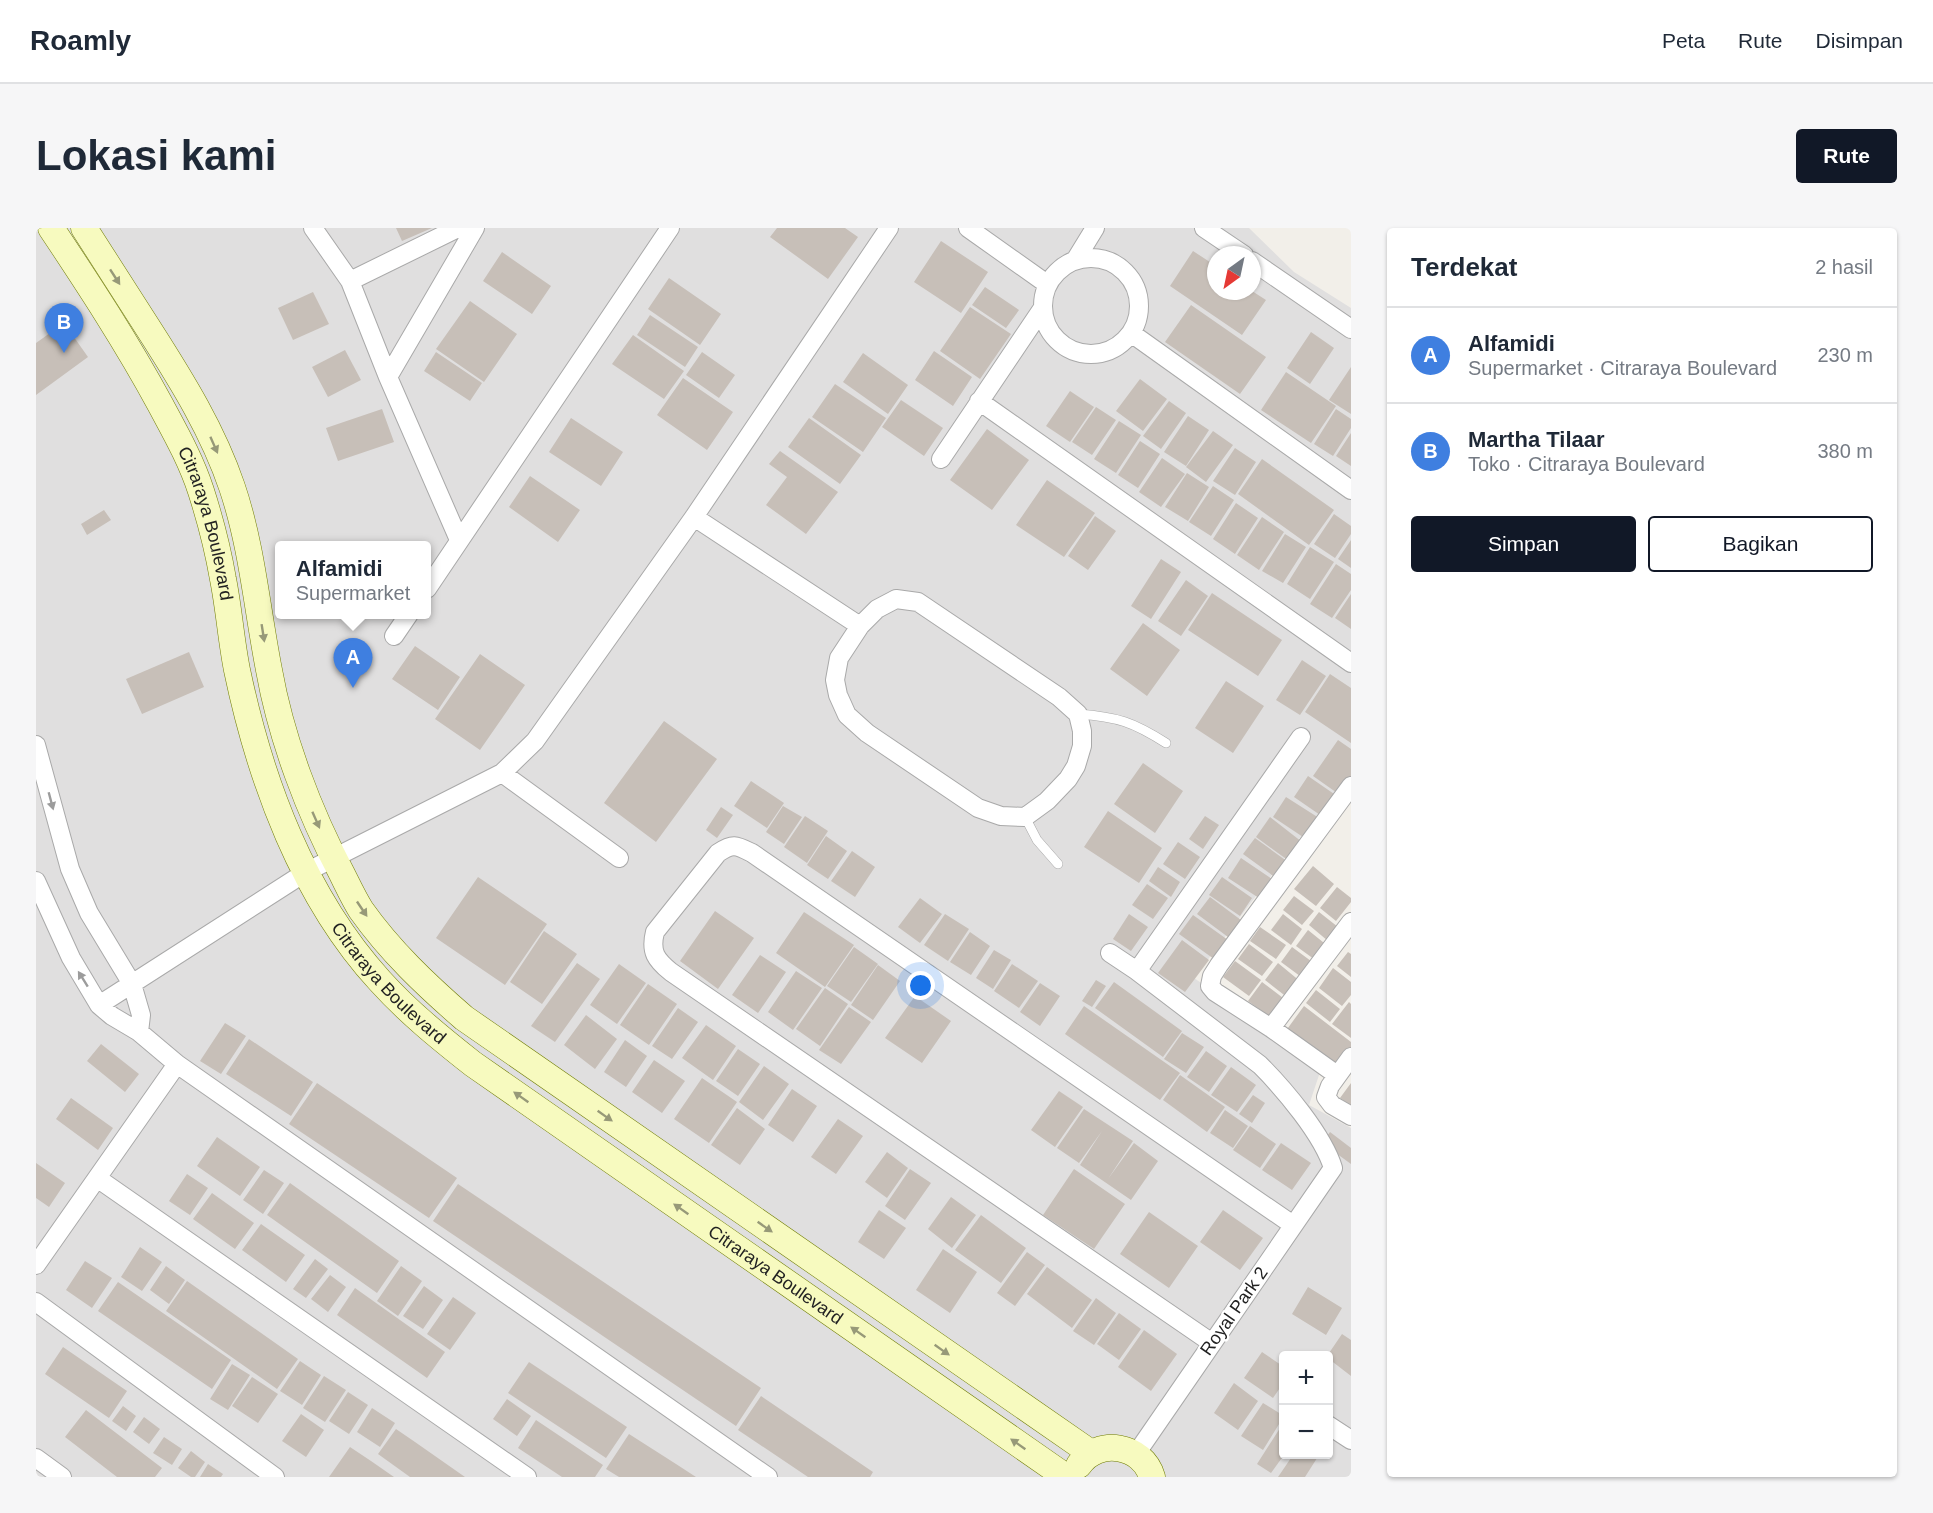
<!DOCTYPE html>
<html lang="id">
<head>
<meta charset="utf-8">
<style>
	:root { --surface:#fff; --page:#f6f6f7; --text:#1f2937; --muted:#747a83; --line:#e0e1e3; --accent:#111827 }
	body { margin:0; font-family:Helvetica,sans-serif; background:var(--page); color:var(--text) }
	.controls { position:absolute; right:18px; bottom:18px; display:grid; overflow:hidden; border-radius:6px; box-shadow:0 2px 4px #0004 }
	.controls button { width:54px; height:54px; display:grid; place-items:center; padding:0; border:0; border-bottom:2px solid var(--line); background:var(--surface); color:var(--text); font:30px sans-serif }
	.compass { position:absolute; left:1171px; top:18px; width:54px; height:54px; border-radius:50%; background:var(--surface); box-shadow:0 2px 4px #0004; rotate:213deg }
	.you { position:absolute; left:885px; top:758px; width:21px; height:21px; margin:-15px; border:4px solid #fff; border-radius:50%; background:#1a73e8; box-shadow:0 0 0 9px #1a73e833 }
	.badge { display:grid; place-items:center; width:39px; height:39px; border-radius:50%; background:var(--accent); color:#fff; font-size:20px; font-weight:700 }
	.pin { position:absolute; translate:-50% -50px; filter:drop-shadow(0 2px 3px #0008) }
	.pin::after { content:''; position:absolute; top:32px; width:21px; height:18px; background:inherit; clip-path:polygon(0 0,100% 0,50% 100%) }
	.popup { position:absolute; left:239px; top:313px; width:156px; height:78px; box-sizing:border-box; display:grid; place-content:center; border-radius:6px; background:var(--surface); filter:drop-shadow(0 2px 4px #0005); font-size:20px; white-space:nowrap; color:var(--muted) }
	.popup b { font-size:22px; color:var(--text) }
	.popup::after { content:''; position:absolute; left:50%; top:100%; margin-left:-12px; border:12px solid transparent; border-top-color:var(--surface) }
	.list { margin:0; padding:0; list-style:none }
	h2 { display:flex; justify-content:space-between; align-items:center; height:78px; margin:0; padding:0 24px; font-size:26px }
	h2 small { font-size:20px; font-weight:400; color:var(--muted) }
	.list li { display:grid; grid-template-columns:39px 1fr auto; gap:18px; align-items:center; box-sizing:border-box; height:96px; padding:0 24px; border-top:2px solid var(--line) }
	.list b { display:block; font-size:22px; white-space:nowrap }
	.list p { margin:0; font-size:20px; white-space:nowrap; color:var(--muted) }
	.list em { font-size:20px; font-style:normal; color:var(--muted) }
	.actions { display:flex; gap:12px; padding:18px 24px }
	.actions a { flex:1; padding:14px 0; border:2px solid var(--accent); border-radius:6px; text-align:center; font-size:21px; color:var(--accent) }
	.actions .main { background:var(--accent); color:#fff }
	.map { position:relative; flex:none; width:1315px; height:1249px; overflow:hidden; border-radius:6px }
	header { display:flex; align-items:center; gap:36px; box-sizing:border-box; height:84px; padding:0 30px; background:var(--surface); border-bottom:2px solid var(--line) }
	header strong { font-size:28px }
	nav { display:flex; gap:33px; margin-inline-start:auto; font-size:21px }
	.intro { display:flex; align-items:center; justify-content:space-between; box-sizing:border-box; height:144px; padding:0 36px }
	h1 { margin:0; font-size:42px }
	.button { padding:15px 27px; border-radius:6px; background:var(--accent); color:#fff; font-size:21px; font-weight:700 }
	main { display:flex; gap:36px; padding:0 36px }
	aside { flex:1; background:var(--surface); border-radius:6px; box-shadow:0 2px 4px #0004 }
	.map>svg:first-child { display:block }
	.residential { fill:#e0dfdf; fill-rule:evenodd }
	.building { fill:#c7bfb8 }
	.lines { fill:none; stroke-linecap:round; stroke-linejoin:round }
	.service-casing { stroke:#a9a9a9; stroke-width:10 }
	.minor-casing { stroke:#a9a9a9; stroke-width:20 }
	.secondary-casing { stroke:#707d05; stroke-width:27 }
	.service { stroke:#fff; stroke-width:9 }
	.minor { stroke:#fff; stroke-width:18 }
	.secondary { stroke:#f7fabf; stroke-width:26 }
	.oneway { fill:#979978 }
	.oneway2 { fill:#9c9c9c }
	.labels { text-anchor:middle; stroke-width:4.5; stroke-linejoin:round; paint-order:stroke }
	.street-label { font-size:18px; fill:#222; stroke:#fff }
</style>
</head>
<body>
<header>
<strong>Roamly</strong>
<nav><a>Peta</a><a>Rute</a><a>Disimpan</a></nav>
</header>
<div class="intro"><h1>Lokasi kami</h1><a class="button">Rute</a></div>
<main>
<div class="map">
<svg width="1315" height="1249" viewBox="0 0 1315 1249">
	<rect width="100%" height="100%" fill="#f2efe9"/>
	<!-- residential -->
	<path class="residential" d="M0,0h1213l45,44 57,36v462l-157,208 128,88 -13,39 42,23v349h-1315zM1180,27h36v36h-36zM244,318h147v68h-147zM1248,1128h44v98h-44z"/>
	<!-- building -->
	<path class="building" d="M360,0h36l-30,13z
		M741,0h68l13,9 -30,42 -58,-42z
		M905,13l47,31 -27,41 -47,-31z
		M1157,23l23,15v25h36l14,9 -24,35 -72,-49z
		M466,24l49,34 -19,28 -49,-33z
		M633,50l52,36 -21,31 -52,-36z
		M949,59l34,23 -13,18 -34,-23z
		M277,64l16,32 -36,16 -15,-32z
		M434,73l47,33 -33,48 -48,-33z
		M1155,77l75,52 -26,37 -75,-52z
		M934,79l41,27 -31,45 -40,-28z
		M614,87l48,32 -13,20 -48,-32z
		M28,95l24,34 -52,38v-52z
		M1275,104l23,16 -24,36 -23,-16z
		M597,107l51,36 -20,28 -52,-35z
		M309,122l16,30 -33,17 -16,-30z
		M898,123l38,26 -19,29 -38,-26z
		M400,124l46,31 -12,18 -46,-30z
		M666,124l33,23 -16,23 -33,-23z
		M827,125l45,32 -20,29 -45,-32z
		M1315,139v47l-22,-14z
		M1250,144l50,34 -25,37 -50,-33z
		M647,150l50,34 -26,38 -50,-35z
		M1104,151l27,20 -24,32 -27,-20z
		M799,156l51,34 -23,34 -51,-35z
		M1034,163l24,16 -24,35 -24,-16z
		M865,172l42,28 -19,28 -42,-29z
		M1133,173l17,12 -25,36 -18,-13z
		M1060,179l20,13 -24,35 -20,-13z
		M346,181l12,33 -56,19 -12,-33z
		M1300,181l15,10v9l-18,28 -19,-12z
		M1152,188l21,14 -23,36 -22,-14z
		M535,190l52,34 -22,34 -52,-34z
		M773,190l52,37 -21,29 -52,-37z
		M1083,193l22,14 -25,38 -22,-14z
		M951,201l42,31 -37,50 -42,-30z
		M1177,203l20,14 -27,37 -20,-15z
		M1315,205v33l-15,-10z
		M1104,213l20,13 -22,34 -20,-13z
		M1199,220l21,14 -21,33 -22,-14z
		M744,223l58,41 -32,42 -40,-29 21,-28 -18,-13z
		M1126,230l23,16 -24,33 -22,-15z
		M1226,231l72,51 -25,35 -71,-51z
		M1151,245l22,14 -21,34 -23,-14z
		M494,248l50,34 -22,32 -49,-35z
		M1011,252l48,33 -31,44 -48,-32z
		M1177,258l21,14 -23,36 -22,-14z
		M1200,275l22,15 -23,36 -22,-15z
		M68,282l7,10 -24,15 -6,-11z
		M1298,286l17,12v8l-16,24 -21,-14z
		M1059,288l21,15 -28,39 -20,-14z
		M1226,289l22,15 -25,38 -22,-15z
		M1249,306l21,13 -23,36 -21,-12z
		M1315,312v28l-13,-9z
		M1274,319l24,15 -24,37 -23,-15z
		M1125,331l20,13 -30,47 -20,-13z
		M1300,336l15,10v16l-19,28 -22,-14z
		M1150,352l22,16 -27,40 -23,-15z
		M1176,365l70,47 -24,36 -70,-46z
		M1315,366v35l-16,-11z
		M1107,395l37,27 -33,46 -37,-27z
		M379,418l45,31 -22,33 -46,-31z
		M153,424l15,35 -62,27 -16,-35z
		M444,426l45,31 -45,65 -45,-31z
		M1266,432l24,16 -26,39 -24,-15z
		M1294,446l21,14v55l-46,-31z
		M1190,453l38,25 -31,47 -38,-25z
		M628,493l53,38 -61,83 -52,-39z
		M1302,512l13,9v30l-11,16 -27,-19z
		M1107,535l40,28 -28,42 -41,-29z
		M1272,548l29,20 -14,21 -29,-20z
		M715,553l33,22 -17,25 -33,-22z
		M1250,569l33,21 -13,21 -33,-22z
		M747,578l19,11 -18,27 -18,-12z
		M685,579l12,8 -16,23 -11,-8z
		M1072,583l54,37 -23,35 -55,-36z
		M769,588l23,15 -21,32 -23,-16z
		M1169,588l14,9 -16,24 -14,-10z
		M1234,589l32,25 -13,19 -33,-24z
		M790,608l21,15 -19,28 -21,-14z
		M1219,610l33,24 -12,16 -33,-24z
		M1142,614l22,15 -15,22 -22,-15z
		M816,623l23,16 -20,30 -24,-16z
		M1205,630l34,23 -13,19 -34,-22z
		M1277,638l21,18 -18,22 -22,-17z
		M1122,639l22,15 -9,15 -22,-16z
		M442,649l69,47 -42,61 -69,-47z
		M1186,649l30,21 -12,18 -31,-21z
		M1111,656l21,14 -15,21 -21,-14z
		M1301,659l14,11v4l-15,19 -16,-13z
		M1258,668l20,15 -12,14 -19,-15z
		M1174,669l31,23 -13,17 -31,-23z
		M884,670l22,16 -22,29 -22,-16z
		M679,683l39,27 -36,51 -38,-28z
		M768,684l50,33 -29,42 -49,-34z
		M1283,684l19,15 -10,14 -19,-16z
		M909,686l24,15 -21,32 -24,-16z
		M1093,686l19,13 -17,24 -18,-12z
		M1247,686l19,15 -11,16 -20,-15z
		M1157,687l35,25 -14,19 -35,-25z
		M1224,699l26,18 -10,14 -26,-18z
		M1272,702l21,17 -11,15 -22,-16z
		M508,703l33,23 -35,50 -32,-22z
		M934,704l20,14 -19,29 -21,-13z
		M1146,712l27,20 -24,32 -27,-19z
		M1213,716l24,18 -11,14 -24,-17z
		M818,719l24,17 -27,38 -24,-16z
		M1256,719l23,17 -11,15 -23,-17z
		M958,722l17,10 -18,29 -17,-11z
		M1312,724l3,2v23l-14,-11z
		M724,727l26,17 -28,41 -26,-18z
		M1199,733l26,19 -12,16 -26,-19z
		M541,735l23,16 -45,63 -24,-16z
		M1242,735l23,19 -13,16 -23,-18z
		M583,736l27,19 -29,41 -27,-19z
		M976,736l26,17 -19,27 -25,-17z
		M842,737l22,16 -27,39 -22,-15z
		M1297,740l18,14v13l-9,11 -23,-18z
		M760,743l26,17 -29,42 -25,-18z
		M1060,752l10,6 -14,21 -10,-6z
		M1078,754l68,49 -19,26 -68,-49z
		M1226,754l25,19 -14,18 -25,-18z
		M1004,755l20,13 -20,30 -20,-14z
		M612,756l29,20 -28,41 -29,-20z
		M789,760l23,16 -28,42 -24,-17z
		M1280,762l24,19 -10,13 -24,-19z
		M879,768l36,25 -29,42 -37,-25z
		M1313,774l2,2v34l-19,-14z
		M1048,778l96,67 -20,27 -95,-66z
		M1268,778l47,36v6l-16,22 -50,-38z
		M813,779l22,15 -30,42 -22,-14z
		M642,780l20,14 -26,37 -20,-13z
		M550,787l31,24 -22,30 -31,-24z
		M189,795l21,13 -25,38 -21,-13z
		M670,797l30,21 -23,34 -31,-22z
		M1146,805l22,14 -18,26 -22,-14z
		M213,811l64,43 -22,34 -65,-42z
		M589,812l22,16 -21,31 -22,-15z
		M65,816l38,30 -14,18 -38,-31z
		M702,821l22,15 -22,32 -22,-15z
		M1170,823l21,15 -18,26 -22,-15z
		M618,832l31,21 -23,32 -30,-21z
		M728,838l25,18 -26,36 -24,-18z
		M1195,839l25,18 -19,27 -26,-17z
		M1144,847l45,32 -18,25 -44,-32z
		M666,850l35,24 -28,41 -35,-24z
		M281,855l140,95 -28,40 -140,-94z
		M1315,855v23l-11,-8z
		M756,861l25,17 -24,36 -25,-17z
		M1023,863l24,16 -28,40 -24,-17z
		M1217,867l12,8 -13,20 -13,-9z
		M35,870l42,30 -15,22 -42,-31z
		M701,880l28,21 -25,36 -29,-20z
		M1048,881l49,32 -25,38 26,-36 24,18 -27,39 -51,-35 22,-34 -23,32 -22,-15z
		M1189,882l23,16 -15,22 -23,-15z
		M802,891l25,17 -27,38 -25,-17z
		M1214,898l26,18 -16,24 -27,-18z
		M1294,904l21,16v16l-29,-21z
		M181,909l43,30 -20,29 -43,-30z
		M1245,915l30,20 -19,27 -30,-20z
		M851,924l21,16 -21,30 -22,-16z
		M0,935l29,20 -16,24 -13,-9z
		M874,941l21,14 -26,37 -20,-14z
		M1038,941l51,35 -31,45 -51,-34z
		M228,942l20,13 -21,31 -20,-14z
		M151,946l21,14 -18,27 -21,-14z
		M254,955l109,78 -22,32 -110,-78z
		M422,956l303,204 -25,38 -303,-205z
		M176,965l42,30 -19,26 -42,-30z
		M915,969l25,18 -24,33 -24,-19z
		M843,982l27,18 -22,31 -26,-17z
		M1187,982l40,28 -23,32 -40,-28z
		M1113,984l49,34 -29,42 -49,-34z
		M945,987l45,33 -25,35 -46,-33z
		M225,996l44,31 -19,27 -44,-32z
		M104,1019l22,15 -20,29 -21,-14z
		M907,1021l34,23 -27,41 -34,-23z
		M991,1024l18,13 -30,41 -18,-13z
		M279,1031l13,10 -22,29 -13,-9z
		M49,1033l27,17 -20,30 -26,-18z
		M130,1038l19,14 -16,24 -19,-14z
		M365,1038l21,15 -24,35 -21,-15z
		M1011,1039l45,33 -20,28 -45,-34z
		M294,1047l16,12 -18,25 -17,-13z
		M151,1053l111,78 -21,30 -111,-78z
		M82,1054l113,78 -19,29 -114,-78z
		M388,1058l19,14 -20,29 -20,-13z
		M1272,1059l34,21 -16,27 -34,-21z
		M319,1060l90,64 -18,26 -90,-63z
		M417,1069l23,16 -26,37 -23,-16z
		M1060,1070l20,15 -22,32 -21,-14z
		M1083,1085l22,16 -22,31 -22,-16z
		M1108,1102l33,24 -26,37 -33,-24z
		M1306,1106l9,6v36l-22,-17v-3h-2z
		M27,1119l64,44 -18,27 -64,-44z
		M1226,1124l22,15v15l-11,16 -29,-20z
		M264,1133l21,14 -19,30 -22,-14z
		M493,1134l98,65 -21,31 -98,-65z
		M196,1136l18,11 -22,35 -18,-11z
		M288,1148l22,14 -21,32 -22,-14z
		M216,1149l26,17 -20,29 -26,-17z
		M1198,1155l24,18 -20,29 -24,-17z
		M312,1164l20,13 -19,29 -20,-13z
		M725,1168l112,76 -3,5h-62l-70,-47z
		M471,1171l24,17 -14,20 -24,-17z
		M1227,1175l21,13 -21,34 -22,-14z
		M87,1178l13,10 -10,15 -14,-10z
		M336,1180l23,15 -15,24 -23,-15z
		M50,1182l76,58 -7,9h-38l-52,-40z
		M265,1186l23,16 -18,27 -24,-16z
		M108,1189l16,12 -11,15 -16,-12z
		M500,1192l67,45 -8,12h-33l-44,-29z
		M1246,1197l2,2v28l-13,18 -14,-9z
		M360,1201l19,13 50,35h-55l-32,-23z
		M593,1206l47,30 20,13h-77l-13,-8z
		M128,1209l18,12 -10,16 -19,-12z
		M314,1219l21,14 23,16h-65z
		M155,1223l14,11 -10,15h-4l-13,-9z
		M1257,1227h26l-14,22h-27z
		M172,1236l15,10 -2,3h-21z"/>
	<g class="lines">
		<!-- service casing -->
		<g class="service-casing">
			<path id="service" d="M1042,486c40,3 55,8 88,29
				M989,589l12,23 21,24"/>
		</g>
		<!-- minor casing -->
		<g class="minor-casing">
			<path id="minor" d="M277,0l37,53 38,96 71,163
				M932,0l79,56
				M1168,0l40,27
				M1007 78a48 48 0 1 1 96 0a48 48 0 1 1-96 0Z
				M1040,31l19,-31
				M1216,33l99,68
				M314,53l108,-53
				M1095,105l220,157
				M352,149l87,-149
				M943,173l372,262
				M905,231l101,-150
				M658,289l166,109
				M391,361l243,-361
				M860,371l22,3 141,95 19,17 4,17v15l-6,20 -8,13 -21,22 -22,16 -24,-1 -23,-8 -111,-75 -20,-18 -9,-20 -3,-15 4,-22 21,-32 17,-17z
				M358,408l15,-22
				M0,517l34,124 19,44 43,71 9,31 -2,17
				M466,545l117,85
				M0,653l35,77 28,47 13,11 27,16 38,32 591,413
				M1074,725l27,18 123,94c24,24 63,70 73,103l-197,286
				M1101,743l164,-234
				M63,777l207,-133 196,-99 33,-32 159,-224 195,-289
				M1235,800l80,-106
				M1315,829l-21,29 -4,11 6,8 19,11
				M1301,847l-66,-47 -56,-36 -5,-6 2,-10 7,-11 132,-179
				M61,950l430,299
				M0,1037l141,-201
				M0,1074l239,175
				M1176,1115l-541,-371c-15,-12 -21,-20 -16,-40l63,-79c15,-10 18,-8 34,0l541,372
				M1292,1197l23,15
				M0,1230l26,19"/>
		</g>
		<!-- secondary casing -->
		<g class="secondary-casing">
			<g id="secondary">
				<path id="s1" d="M15,0c38,57 76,115 109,176 15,28 31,56 41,87 9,28 17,59 22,88 6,30 8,61 14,91 23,110 66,227 143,311 28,31 60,57 93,83l593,413"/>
				<path d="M48,0c22,34 44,69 66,103 32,50 63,100 82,156 20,59 25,122 37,183 12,68 40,142 73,204 6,12 12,25 19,36 29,41 65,75 103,108l627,435"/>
				<path d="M1043,1237c19,-28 64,-20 73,12"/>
			</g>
		</g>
		<!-- service -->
		<use href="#service" class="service"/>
		<!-- minor -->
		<use href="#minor" class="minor"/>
		<!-- secondary -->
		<use href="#secondary" class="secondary"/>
	</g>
	<!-- one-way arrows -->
	<defs><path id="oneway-solid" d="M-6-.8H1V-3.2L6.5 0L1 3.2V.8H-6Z" transform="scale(1.5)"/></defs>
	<g class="oneway">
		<use href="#oneway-solid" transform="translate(79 49) rotate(57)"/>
		<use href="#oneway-solid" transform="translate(178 217) rotate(66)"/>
		<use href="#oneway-solid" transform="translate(227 405) rotate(81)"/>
		<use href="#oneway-solid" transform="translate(280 592) rotate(66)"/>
		<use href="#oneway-solid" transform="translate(326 681) rotate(56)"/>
		<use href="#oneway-solid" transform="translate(485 869) rotate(-145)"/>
		<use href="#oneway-solid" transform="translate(569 888) rotate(35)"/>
		<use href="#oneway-solid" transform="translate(645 981) rotate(-145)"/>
		<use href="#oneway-solid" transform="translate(729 999) rotate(35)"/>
		<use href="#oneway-solid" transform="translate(822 1104) rotate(-145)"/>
		<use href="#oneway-solid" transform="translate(906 1122) rotate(35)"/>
		<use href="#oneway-solid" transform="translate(982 1216) rotate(-145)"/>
	</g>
	<g class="oneway2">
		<use href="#oneway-solid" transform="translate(15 573) rotate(75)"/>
		<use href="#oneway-solid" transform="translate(47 751) rotate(-122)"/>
	</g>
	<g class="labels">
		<!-- street labels -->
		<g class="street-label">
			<text dy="6" stroke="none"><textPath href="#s1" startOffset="336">Citraraya Boulevard</textPath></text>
			<text dy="6" stroke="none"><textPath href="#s1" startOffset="840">Citraraya Boulevard</textPath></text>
			<text dy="6" stroke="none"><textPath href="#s1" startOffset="1326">Citraraya Boulevard</textPath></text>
			<text transform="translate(1198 1083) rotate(-55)" y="6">Royal Park 2</text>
		</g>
	</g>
</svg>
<div class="controls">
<button>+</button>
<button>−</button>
</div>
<svg class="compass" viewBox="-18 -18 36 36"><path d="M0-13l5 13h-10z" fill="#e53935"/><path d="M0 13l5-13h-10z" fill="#747a83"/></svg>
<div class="you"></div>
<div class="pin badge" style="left:317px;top:460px;background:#3f7fe0">A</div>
<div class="popup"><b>Alfamidi</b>Supermarket</div>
<div class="pin badge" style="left:28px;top:125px;background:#3f7fe0">B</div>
</div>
<aside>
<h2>Terdekat<small>2 hasil</small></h2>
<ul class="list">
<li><span class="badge" style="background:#3f7fe0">A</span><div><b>Alfamidi</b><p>Supermarket · Citraraya Boulevard</p></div><em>230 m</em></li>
<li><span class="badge" style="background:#3f7fe0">B</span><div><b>Martha Tilaar</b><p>Toko · Citraraya Boulevard</p></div><em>380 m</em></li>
</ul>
<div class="actions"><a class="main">Simpan</a><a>Bagikan</a></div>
</aside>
</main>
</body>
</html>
